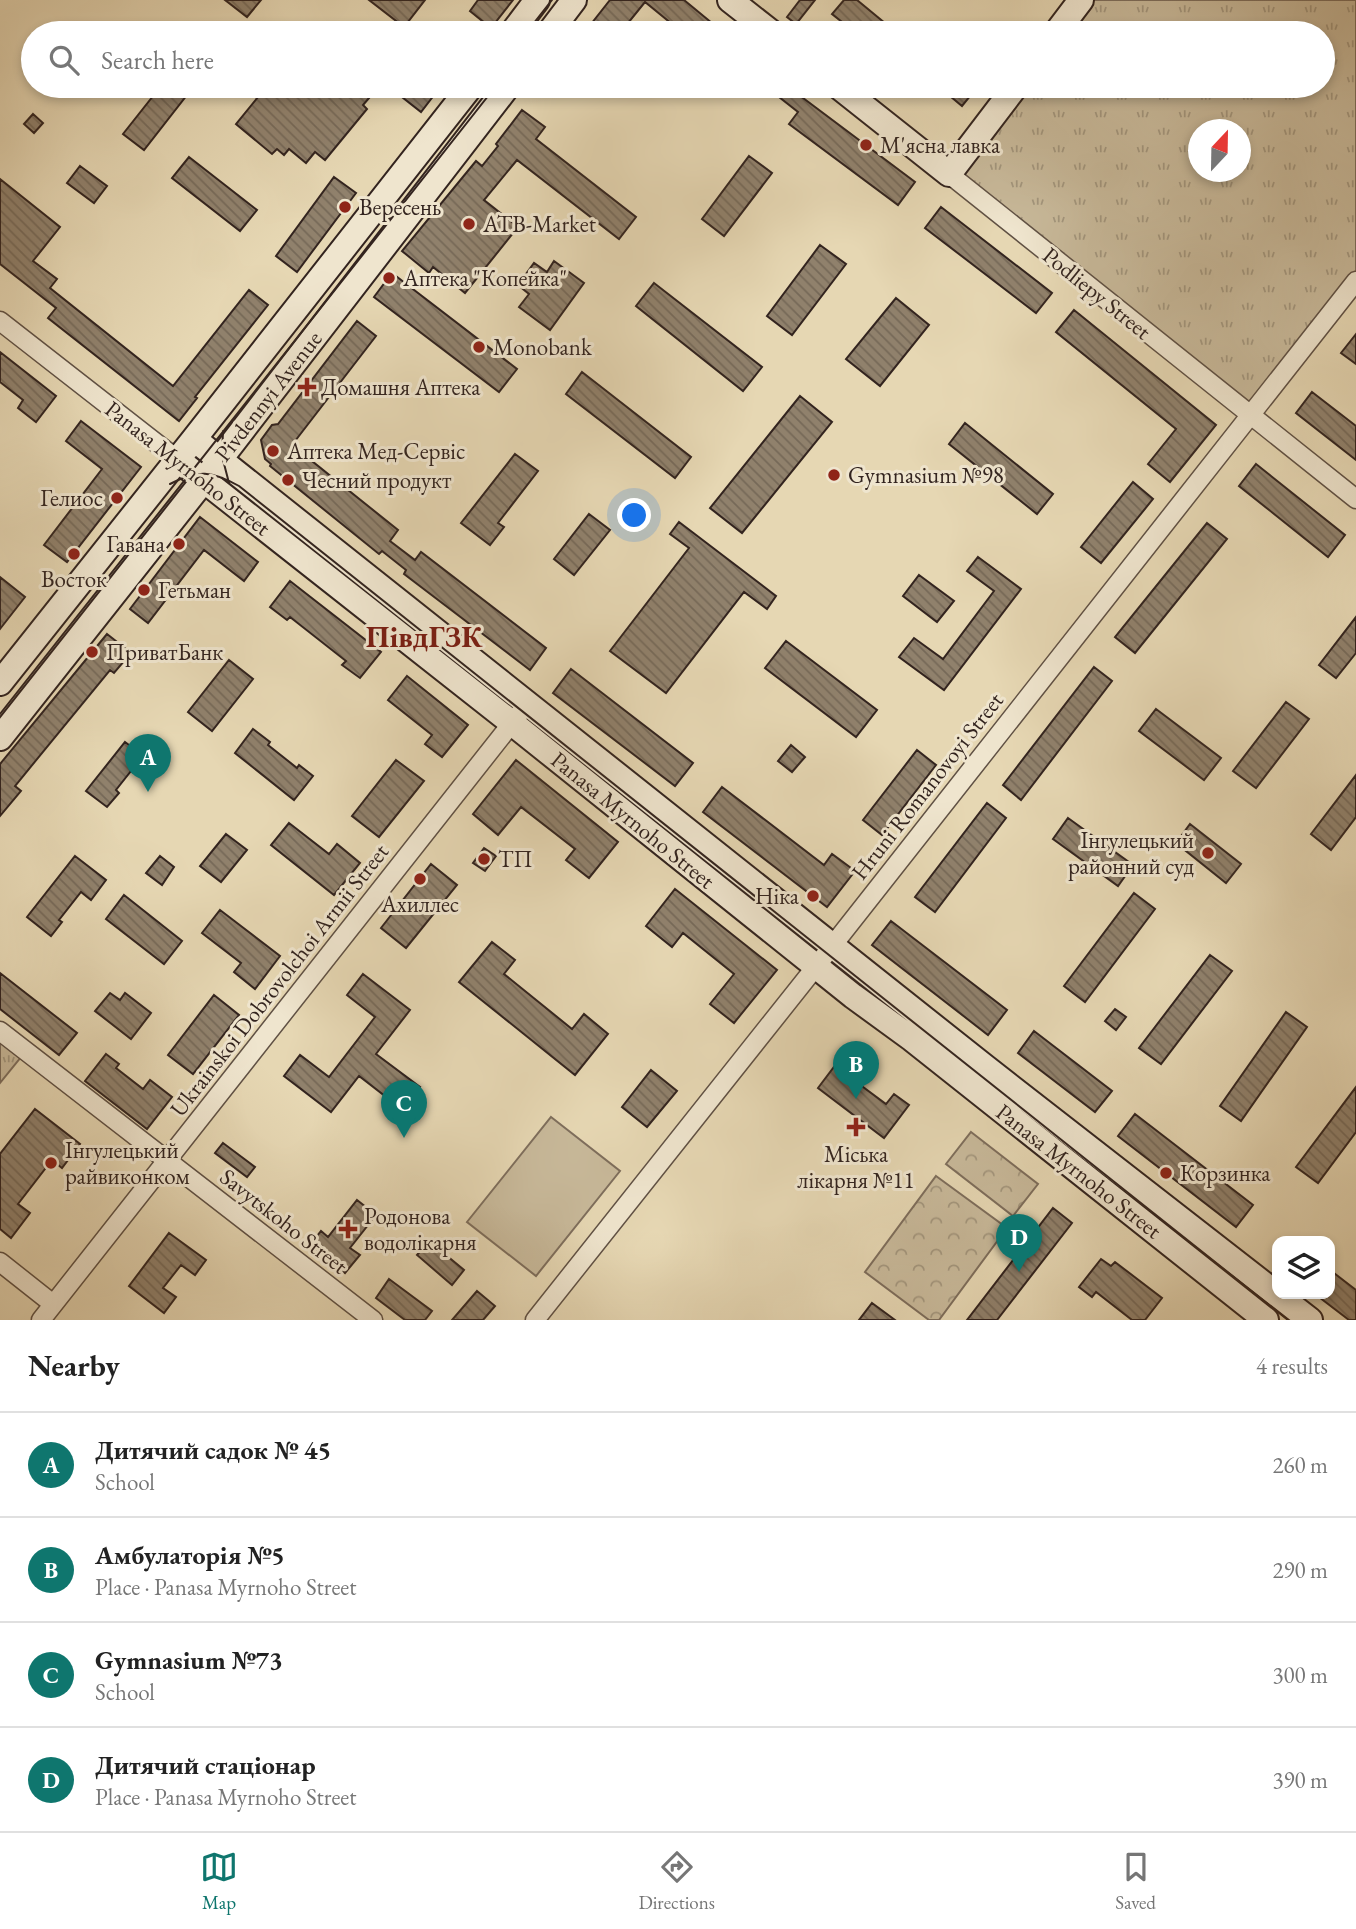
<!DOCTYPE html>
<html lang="en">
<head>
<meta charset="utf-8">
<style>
	:root { --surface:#fff; --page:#f2f2f2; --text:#222; --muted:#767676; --line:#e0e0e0; --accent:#0f766e }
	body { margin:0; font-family:"EB Garamond",serif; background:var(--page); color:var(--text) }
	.controls { position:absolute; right:21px; bottom:21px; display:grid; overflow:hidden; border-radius:14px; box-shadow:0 4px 10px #0003 }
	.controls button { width:63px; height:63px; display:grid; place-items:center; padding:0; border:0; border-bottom:2px solid var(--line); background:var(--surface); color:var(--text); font:35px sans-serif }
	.compass { position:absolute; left:1188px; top:119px; width:63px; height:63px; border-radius:50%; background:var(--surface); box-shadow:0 4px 10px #0003; rotate:22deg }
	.you { position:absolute; left:635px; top:516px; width:24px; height:24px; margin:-18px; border:5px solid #fff; border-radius:50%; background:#1a73e8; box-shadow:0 0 0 10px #1a73e833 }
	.badge { display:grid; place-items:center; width:46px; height:46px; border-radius:50%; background:var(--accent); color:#fff; font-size:23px; font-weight:700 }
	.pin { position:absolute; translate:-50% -58px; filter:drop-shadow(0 2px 4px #0008) }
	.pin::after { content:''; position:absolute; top:37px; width:24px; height:21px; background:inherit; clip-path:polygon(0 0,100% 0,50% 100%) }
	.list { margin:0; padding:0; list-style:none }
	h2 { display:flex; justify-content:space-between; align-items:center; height:91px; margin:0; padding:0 28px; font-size:30px }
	h2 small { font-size:23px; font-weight:400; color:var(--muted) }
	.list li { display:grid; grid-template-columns:46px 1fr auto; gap:21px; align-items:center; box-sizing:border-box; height:105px; padding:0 28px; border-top:2px solid var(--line) }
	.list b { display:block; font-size:26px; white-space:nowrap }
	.list p { margin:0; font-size:23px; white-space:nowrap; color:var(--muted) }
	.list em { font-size:23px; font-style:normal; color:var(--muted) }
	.icon { flex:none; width:38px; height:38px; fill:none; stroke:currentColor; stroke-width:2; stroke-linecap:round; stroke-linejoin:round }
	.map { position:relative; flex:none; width:1356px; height:1320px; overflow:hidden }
	.search { position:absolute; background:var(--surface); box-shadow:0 4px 10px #0003; left:21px; right:21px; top:21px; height:77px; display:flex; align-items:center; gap:18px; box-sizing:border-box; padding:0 24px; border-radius:38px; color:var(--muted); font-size:26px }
	.sheet { height:511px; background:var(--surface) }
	nav { display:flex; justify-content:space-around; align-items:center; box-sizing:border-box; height:98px; border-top:2px solid var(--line); background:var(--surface); font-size:19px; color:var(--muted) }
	nav a { display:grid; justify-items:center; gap:4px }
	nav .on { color:var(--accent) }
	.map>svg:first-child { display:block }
	.grass { fill:url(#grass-tufts); stroke:#7e6e5c; stroke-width:2; fill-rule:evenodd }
	.forest { fill:url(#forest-crowns); stroke:#7e6e5c; stroke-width:2 }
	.pitch { fill:#c8b99a; stroke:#7e6e5c; stroke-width:2 }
	.building { fill:url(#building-back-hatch); stroke:#33241f; stroke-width:2 }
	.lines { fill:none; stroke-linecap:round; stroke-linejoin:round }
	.street-casing { stroke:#605144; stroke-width:21 }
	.secondary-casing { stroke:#33241f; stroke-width:28 }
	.street { stroke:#efe5ce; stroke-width:18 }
	.secondary { stroke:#efe5ce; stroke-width:24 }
	.tram { stroke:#33241f; stroke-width:2 }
	.poi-dot { fill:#8f2418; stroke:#efe5ce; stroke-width:2.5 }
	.labels { text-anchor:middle; stroke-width:6; stroke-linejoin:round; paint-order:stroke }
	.poi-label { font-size:23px; fill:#33241f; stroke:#efe5ce; text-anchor:start }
	.street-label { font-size:23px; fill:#33241f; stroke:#efe5ce }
	.district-label { font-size:30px; font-weight:bold; fill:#7a1f14; stroke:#efe5ce }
</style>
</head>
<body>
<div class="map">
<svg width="1356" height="1320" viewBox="0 0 1356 1320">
	<defs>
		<pattern id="grass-tufts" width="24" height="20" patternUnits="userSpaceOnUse" patternTransform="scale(1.75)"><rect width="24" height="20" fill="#c8b99a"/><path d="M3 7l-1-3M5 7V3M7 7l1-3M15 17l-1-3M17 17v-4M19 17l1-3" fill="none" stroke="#a3967d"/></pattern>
		<pattern id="forest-crowns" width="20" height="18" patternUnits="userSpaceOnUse" patternTransform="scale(1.75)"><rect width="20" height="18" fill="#c8b99a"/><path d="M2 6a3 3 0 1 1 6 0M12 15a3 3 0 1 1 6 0" fill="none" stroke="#a3967d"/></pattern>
		<pattern id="building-back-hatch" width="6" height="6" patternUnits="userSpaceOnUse" patternTransform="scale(1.75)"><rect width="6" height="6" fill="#90816c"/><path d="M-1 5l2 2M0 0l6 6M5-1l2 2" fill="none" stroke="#766958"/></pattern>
	</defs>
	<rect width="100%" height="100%" fill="#e6d7b3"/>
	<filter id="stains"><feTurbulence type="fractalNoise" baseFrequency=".00286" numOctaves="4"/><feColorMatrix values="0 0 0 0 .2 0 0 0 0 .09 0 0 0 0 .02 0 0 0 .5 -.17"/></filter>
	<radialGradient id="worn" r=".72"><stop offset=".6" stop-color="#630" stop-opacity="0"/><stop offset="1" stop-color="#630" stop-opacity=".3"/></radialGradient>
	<!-- grass -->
	<path class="grass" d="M1082,0h274v281l-106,134 -301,-241 67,-88h307v-53h-267zM1198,130h42v42h-42z
		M0,1031l26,20 -26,32z"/>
	<!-- forest -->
	<path class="forest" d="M971,1132l67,52 -25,32 -67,-52z
		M936,1176l71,52 -68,92h-10l-64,-48z"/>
	<!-- pitch -->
	<path class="pitch" d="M551,1117l69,54 -84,105 -69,-54z"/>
	<!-- building -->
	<path class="building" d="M225,0h36l-14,17z
		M369,0h56l-21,27z
		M478,0h35l-22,28 -21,-17z
		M610,0h74l40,33h-41l-38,-31 -25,31h-36z
		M800,0h15l-19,24 -9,-7z
		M844,0h13l40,33h-41l-24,-19z
		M161,86h33l-50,64 -21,-16z
		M267,86h102l6,5 -12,14 4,4 -42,51 -10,-8 -9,11 -17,-14 -5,6 -7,-6 -5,5 -36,-30z
		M411,86h30l-20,26 -19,-15z
		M765,86h22l128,96 -17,23 -109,-81 9,-12z
		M938,86h22l11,9 -9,11z
		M522,110l23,17 -9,12 100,78 -17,22 -102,-79 -33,40 34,27 -53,66 -32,-26 -4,6 -27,-22 74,-90 6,5 16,-20 -2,-2z
		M33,114l10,9 -9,10 -10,-9z
		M749,156l23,17 -48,63 -22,-17z
		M189,157l68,53 -17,21 -68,-53z
		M80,166l27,20 -13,17 -27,-20z
		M334,177l22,16 -59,79 -21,-16z
		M0,179l60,48 -27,34 24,18 -7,9 123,98 76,-96 19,15 -73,92 2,1 -18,23 -131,-103 8,-10 -56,-44z
		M941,207l111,86 -16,20 -111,-85z
		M820,245l26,19 -54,71 -25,-19z
		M554,261l30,22 -34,47 -31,-23 10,-13 -11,-9 16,-22 13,9z
		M392,273l125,96 -18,23 -125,-95z
		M654,283l108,84 -19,24 -107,-85z
		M896,298l33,27 -49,61 -34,-27z
		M1074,310l142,115 -46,57 -22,-18 28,-35 -120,-97z
		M357,321l19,15 -84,109 106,85 -8,11 25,19 6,-8 125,96 -16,22 -126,-96 2,-4 -24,-19 -3,3 -109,-88 1,-2 -6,-5 -4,-19 11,-15 6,-1z
		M1356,334v30l-15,-11z
		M0,352l56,44 -20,26 -18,-14 5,-8 -23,-18z
		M582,372l109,85 -16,21 -109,-84z
		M1312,392l44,34v34l-60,-47z
		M800,396l32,26 -90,111 -32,-25z
		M81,421l60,46 -74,95 -23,-17 58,-76 -36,-28z
		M965,423l88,71 -16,20 -88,-70z
		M515,454l23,17 -40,52 6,4 -14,18 -29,-22z
		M1256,464l89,71 -17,22 -89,-71z
		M1133,482l20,17 -52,64 -20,-16z
		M589,514l21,16 -36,45 -20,-16z
		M200,517l58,45 -14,19 -40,-31 -56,73 -18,-14z
		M679,522l97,74 -9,13 -23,-17 -78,101 -56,-42 79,-103 -19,-14z
		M1207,523l20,16 -92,114 -20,-16z
		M978,557l43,32 -77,101 -45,-33 15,-19 29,21 51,-68 -27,-20z
		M919,575l35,26 -17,21 -34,-26z
		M0,577l25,20 -25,32z
		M290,581l91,71 -21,26 -18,-13 4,-4 -56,-44 -3,3 -17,-13z
		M1356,617v36l-20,25 -17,-13z
		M107,634l24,19 -17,20 -4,-3 -95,116 6,5 -21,25v-52z
		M786,641l91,69 -21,27 -91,-69z
		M229,660l24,19 -41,52 -24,-19z
		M1094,667l18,14 -91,119 -18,-15z
		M571,669l122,94 -18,23 -122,-93z
		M407,676l61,49 -26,32 -17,-13 7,-9 -44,-35z
		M1286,702l23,17 -53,69 -23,-17z
		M1156,709l65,49 -17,22 -65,-49z
		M253,729l17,13 -2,3 29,23 2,-3 14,11 -19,24 -59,-47z
		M125,742l21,16 -12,15 -3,-2 -15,19 3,3 -12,14 -21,-16z
		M791,745l14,12 -13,15 -14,-11z
		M917,750l19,15 -54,70 -19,-15z
		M396,760l28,21 -45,56 -27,-21z
		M516,760l102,82 -29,36 -23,-18 9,-11 -54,-42 -23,28 -25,-21z
		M1356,775v42l-25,33 -20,-16z
		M722,787l102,78 8,-11 23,17 -28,36 -124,-95z
		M987,803l19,15 -71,94 -20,-15z
		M1068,818l65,47 -15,21 -65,-47z
		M289,823l40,31 8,-10 23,19 -26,32 -63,-50z
		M1190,824l51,40 -15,19 -50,-40z
		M226,834l21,16 -26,32 -21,-16z
		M484,848l12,8 -11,15 -12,-8z
		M75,856l31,24 -15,20 -10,-8 -22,28 3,2 -11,14 -24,-19z
		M160,856l14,11 -12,18 -16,-12z
		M431,864l26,21 -51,63 -25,-20z
		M675,889l102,81 -43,53 -24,-19 24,-30 -51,-41 -11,14 -26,-21z
		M1134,893l21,16 -70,93 -21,-16z
		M124,895l58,46 -18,23 -58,-45z
		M220,910l60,46 -25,33 -21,-17 7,-9 -39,-30z
		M891,921l116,89 -19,25 -116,-90z
		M492,942l23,18 -11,14 68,55 12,-15 24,20 -33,41 -116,-93z
		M1210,955l22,16 -71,93 -22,-16z
		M0,973l77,60 -18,22 -59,-46z
		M363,974l47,36 -34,44 44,33 -17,23 -44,-34 -28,36 -47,-36 16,-21 29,22 46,-60 -28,-22z
		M110,993l10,7 5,-7 26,20 -20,26 -36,-28z
		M214,995l25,20 -46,59 -25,-19z
		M1115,1009l11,8 -10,13 -11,-9z
		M1286,1012l21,15 -66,94 -21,-15z
		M1034,1031l78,60 -17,21 -77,-59z
		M106,1054l13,10 -3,4 27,21 7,-9 22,17 -25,32 -62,-48z
		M843,1055l16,12 -8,11 35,26 8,-10 15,11 -25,33 -66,-50z
		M651,1070l26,21 -30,36 -25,-20z
		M1356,1087v45l-38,51 -22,-16z
		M35,1109l45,35 -18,24 -10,-8 -34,44 12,9 -19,25 -11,-9v-75z
		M1135,1114l118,91 -17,22 -118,-91z
		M223,1143l32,24 -8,10 -32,-24z
		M357,1200l19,15 -26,33 10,7 -15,18 -35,-28 11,-14 7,6z
		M1053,1208l19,15 -75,97h-30z
		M169,1233l37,27 -11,15 -14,-10 -18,23 13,9 -12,16 -35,-27z
		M429,1241l35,29 -12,15 -35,-30z
		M1101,1259l10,7 4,-4 47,36 -17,22h-13l-36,-28 -4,5 -13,-10z
		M1330,1270l26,20v30h-7l-34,-26h15z
		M389,1279l43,32 -7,9h-20l-29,-22z
		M477,1291l18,15 -12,14h-31z
		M872,1303l23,17h-36z"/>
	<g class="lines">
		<!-- street casing -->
		<g class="street-casing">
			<path id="street" d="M949,174l407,325
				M0,321l178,139
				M0,1031l373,289
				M0,1262l53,42
				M41,1320l478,-606
				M535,1320l298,-375 523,-664"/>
		</g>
		<!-- secondary casing -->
		<g class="secondary-casing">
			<path id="secondary" d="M730,0l42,33
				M512,33l25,-33
				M549,33l25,-33
				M1056,33l25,-33
				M838,86l111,88 67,-88
				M194,439l791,628 325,253
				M178,460l334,263 341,273 59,43 354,281
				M0,683l194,-244 277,-353
				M0,738l204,-258 304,-394"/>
		</g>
		<!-- street -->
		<use href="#street" class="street"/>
		<!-- secondary -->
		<use href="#secondary" class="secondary"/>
		<!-- tram -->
		<path class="tram" d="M526,33l26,-33
			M223,431l-1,25 7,27
			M170,484c28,-15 42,-13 69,2l1049,834
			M0,714l496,-628"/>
	</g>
	<!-- markers -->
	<g class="poi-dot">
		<circle cx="866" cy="145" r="7"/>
		<circle cx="345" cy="207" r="7"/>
		<circle cx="469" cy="224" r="7"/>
		<circle cx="389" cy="278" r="7"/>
		<circle cx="479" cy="347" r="7"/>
		<path d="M303.5 376.5h7v7h7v7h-7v7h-7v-7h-7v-7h7z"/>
		<circle cx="273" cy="451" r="7"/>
		<circle cx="834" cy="475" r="7"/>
		<circle cx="288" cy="480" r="7"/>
		<circle cx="117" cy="498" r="7"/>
		<circle cx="179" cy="544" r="7"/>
		<circle cx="74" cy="554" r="7"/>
		<circle cx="144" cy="590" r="7"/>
		<circle cx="92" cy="652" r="7"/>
		<circle cx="1208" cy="853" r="7"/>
		<circle cx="484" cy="859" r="7"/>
		<circle cx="420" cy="879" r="7"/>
		<circle cx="813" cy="896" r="7"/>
		<path d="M852.5 1116.5h7v7h7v7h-7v7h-7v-7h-7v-7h7z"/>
		<circle cx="51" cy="1163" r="7"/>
		<circle cx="1166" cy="1173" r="7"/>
		<path d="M344.5 1218.5h7v7h7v7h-7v7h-7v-7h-7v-7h7z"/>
	</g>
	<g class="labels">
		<!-- poi labels -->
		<g class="poi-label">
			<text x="880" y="153">М'ясна лавка</text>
			<text x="359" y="215">Вересень</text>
			<text x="483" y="232">ATB-Market</text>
			<text x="403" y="286">Аптека "Копейка"</text>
			<text x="493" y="355">Monobank</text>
			<text x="321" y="395">Домашня Аптека</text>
			<text x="287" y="459">Аптека Мед-Сервіс</text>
			<text x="848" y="483">Gymnasium №98</text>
			<text x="302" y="488">Чесний продукт</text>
			<text x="103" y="506" text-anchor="end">Гелиос</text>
			<text x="165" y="552" text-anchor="end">Гавана</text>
			<text x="74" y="587" text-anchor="middle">Восток</text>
			<text x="158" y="598">Гетьман</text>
			<text x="106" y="660">ПриватБанк</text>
			<text x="1194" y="848" text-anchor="end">Інгулецький<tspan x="1194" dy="26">районний суд</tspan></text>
			<text x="498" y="867">ТП</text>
			<text x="799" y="904" text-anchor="end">Ніка</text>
			<text x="420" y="912" text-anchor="middle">Ахиллес</text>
			<text x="65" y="1158">Інгулецький<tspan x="65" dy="26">райвиконком</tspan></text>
			<text x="856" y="1162" text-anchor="middle">Міська<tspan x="856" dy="26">лікарня №11</tspan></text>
			<text x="1180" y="1181">Корзинка</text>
			<text x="364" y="1224">Родонова<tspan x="364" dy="26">водолікарня</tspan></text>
		</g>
		<!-- street labels -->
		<g class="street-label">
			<text transform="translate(1097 293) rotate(39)" y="8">Podliepy Street</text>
			<text transform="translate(268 396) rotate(-52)" y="8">Pivdennyi Avenue</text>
			<text transform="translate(188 468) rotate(38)" y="8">Panasa Myrnoho Street</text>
			<text transform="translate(927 786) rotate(-52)" y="8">Hruni Romanovoyi Street</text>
			<text transform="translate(633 820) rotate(39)" y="8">Panasa Myrnoho Street</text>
			<text transform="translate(279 980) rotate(-52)" y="8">Ukrainskoi Dobrovolchoi Armii Street</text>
			<text transform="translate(1079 1171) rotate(38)" y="8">Panasa Myrnoho Street</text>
			<text transform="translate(284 1221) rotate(38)" y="8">Savytskoho Street</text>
		</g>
		<!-- district labels -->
		<g class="district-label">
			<text x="424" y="647">ПівдГЗК</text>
		</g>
	</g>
	<rect width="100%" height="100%" filter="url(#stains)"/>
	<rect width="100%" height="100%" fill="url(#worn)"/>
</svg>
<div class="controls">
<button><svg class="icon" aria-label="layers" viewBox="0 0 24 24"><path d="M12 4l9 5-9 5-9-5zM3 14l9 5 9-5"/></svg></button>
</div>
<svg class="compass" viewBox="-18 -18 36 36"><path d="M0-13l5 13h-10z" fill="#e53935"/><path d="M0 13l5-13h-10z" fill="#767676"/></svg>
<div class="you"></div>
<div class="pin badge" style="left:148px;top:792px">A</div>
<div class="pin badge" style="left:856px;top:1099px">B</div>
<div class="pin badge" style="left:404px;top:1138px">C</div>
<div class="pin badge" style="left:1019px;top:1272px">D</div>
<div class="search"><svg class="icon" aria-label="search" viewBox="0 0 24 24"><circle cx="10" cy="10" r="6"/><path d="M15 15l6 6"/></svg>Search here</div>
</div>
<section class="sheet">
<h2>Nearby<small>4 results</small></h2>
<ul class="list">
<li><span class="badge">A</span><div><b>Дитячий садок № 45</b><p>School</p></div><em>260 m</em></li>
<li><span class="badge">B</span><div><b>Амбулаторія №5</b><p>Place · Panasa Myrnoho Street</p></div><em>290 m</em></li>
<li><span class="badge">C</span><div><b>Gymnasium №73</b><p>School</p></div><em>300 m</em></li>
<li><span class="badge">D</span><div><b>Дитячий стаціонар</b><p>Place · Panasa Myrnoho Street</p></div><em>390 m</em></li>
</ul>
</section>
<nav>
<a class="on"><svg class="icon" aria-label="map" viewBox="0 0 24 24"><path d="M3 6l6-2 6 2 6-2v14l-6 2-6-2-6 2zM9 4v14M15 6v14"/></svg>Map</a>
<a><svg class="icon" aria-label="directions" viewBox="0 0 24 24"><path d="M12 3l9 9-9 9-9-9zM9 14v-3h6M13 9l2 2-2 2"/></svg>Directions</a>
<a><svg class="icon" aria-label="saved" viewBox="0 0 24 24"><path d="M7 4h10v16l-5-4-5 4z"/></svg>Saved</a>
</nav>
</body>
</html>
